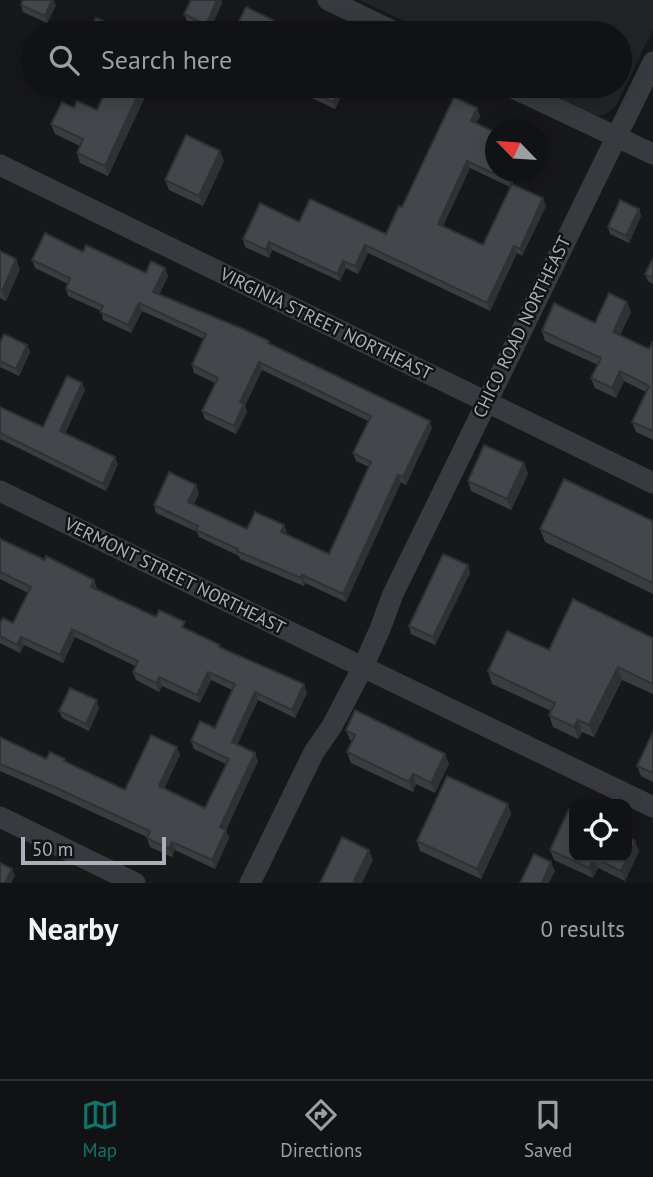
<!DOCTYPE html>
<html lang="en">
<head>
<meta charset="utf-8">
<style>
	:root { --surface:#111214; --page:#1e2022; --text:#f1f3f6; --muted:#9c9ea0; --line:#303234; --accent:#0f766e }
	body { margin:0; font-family:"PT Sans",sans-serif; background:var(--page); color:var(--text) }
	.controls { position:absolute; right:21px; bottom:21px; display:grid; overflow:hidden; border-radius:14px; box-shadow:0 4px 18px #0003 }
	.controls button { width:63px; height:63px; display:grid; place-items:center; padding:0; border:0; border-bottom:2px solid var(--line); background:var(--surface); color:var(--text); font:35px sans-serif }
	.compass { position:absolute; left:485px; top:119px; width:63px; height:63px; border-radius:50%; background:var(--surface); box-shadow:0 4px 18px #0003; rotate:295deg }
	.scale { position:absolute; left:21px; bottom:18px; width:145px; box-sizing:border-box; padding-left:7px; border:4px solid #a9b0ba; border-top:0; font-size:19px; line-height:24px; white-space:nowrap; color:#a9b0ba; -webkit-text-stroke:5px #121315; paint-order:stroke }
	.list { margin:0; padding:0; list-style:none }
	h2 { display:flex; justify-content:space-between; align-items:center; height:91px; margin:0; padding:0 28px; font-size:30px }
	h2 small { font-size:23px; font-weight:400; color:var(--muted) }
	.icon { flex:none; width:38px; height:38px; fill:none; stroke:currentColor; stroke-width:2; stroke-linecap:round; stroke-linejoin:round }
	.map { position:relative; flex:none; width:653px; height:883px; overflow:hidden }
	.search { position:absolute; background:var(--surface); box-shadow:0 4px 18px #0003; left:21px; right:21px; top:21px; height:77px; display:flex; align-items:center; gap:18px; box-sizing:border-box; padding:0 24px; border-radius:38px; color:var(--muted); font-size:26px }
	.sheet { height:196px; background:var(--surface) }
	nav { display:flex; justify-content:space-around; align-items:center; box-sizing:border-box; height:98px; border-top:2px solid var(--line); background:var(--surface); font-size:19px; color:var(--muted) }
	nav a { display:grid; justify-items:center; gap:4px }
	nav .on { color:var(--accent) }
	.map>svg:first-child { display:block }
	.built { fill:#232427 }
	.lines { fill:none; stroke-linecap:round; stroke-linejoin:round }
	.minor { stroke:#383a3f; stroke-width:21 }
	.wall { fill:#3a3c40; fill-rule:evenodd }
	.shaded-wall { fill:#2f3134 }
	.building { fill:#43464a; stroke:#2f3134; stroke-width:2 }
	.labels { text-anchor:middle; stroke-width:5; stroke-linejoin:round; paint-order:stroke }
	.street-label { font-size:18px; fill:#a9b0ba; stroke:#121315 }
</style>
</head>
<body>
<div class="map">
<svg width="653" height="883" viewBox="0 0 653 883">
	<rect width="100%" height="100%" fill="#17181a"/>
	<!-- built -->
	<path class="built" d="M360,0h293v29l-37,77 -12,9 -7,1 -62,-30h85v-53h-192z"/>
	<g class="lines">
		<!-- minor -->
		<path class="minor" d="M328,0l69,33
			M509,86l144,68
			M0,165l653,318
			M0,491l350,170
			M363,667l290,140
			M0,817l135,66
			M250,883l64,-131 18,-26 31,-59 17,-38 13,-35 260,-532"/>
	</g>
	<!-- wall -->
	<path class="wall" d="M191,0h30l1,3 -13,29 -22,-11 -3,-7z
		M21,5h35l-9,18 -24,-11z
		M269,86h12l-2,4z
		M346,86l-11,23 -23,-11 -3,-7z
		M149,88l-41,88 -28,-13 -3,-10 3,-7 -25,-12 -4,-10 23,-16 23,2z
		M477,108l3,8 -4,7 42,49 -6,12 34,22 -24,50 -5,-3 -27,58 -122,-58 -10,21 -12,-6 -6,13 -68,-31 -3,8 -24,-11 -2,-8 56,-17 87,12 16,-27zM470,168l40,19 -27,58 -40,-19z
		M224,161l-21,45 -34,-16 -4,-10z
		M639,209l2,7 -12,27 -19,-9 -2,-7z
		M0,251l20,18 -14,32 -6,-3z
		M83,252l63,21 19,-5 3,8 -9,19 111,50 162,83 -26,57 -5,-3 -55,120 -41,-19 -1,3 -64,-27 -1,-3 -40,-19 -2,-5 -41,-19 -2,-8 45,-12 -5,11 53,25 37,-4 2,9 43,20 40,-87 -13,-6 -3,-8 15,-32 -106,-51 -17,36 2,6 -11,22 -31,-15 -3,-8 13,-28 -21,-10 -2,-8 12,-26 -62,-28 -11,22 -28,-13 -2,-9 -33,-15 -2,-7 2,-5 -33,-16 -3,-8z
		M653,258v26l-5,-3 -3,-7z
		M631,312l-11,23 29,14 4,-8v99l-17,-8 -4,-10 14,-30 -22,-11 -8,17 -21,-10 -4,-10 7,-13 -53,-24 -3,-10 53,-8z
		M0,343l27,2 3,7 -11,24 -19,-9z
		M82,383l3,7 -20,44 53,30 -12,27 -106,-52v-32l43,20z
		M524,463l4,11 -17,36 -40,-19 -3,-10z
		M653,521v73l-108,-52 -5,-13z
		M0,539l45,21 49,20 3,9v1l59,27 31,13 120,63 -12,25 -37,-18 -21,44 21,17 -32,69 3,8 -14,31 -40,-19 -3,7 -22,-10 -3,-9v-1l-92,-42 -55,-24v-34l46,22 20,3 59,28 52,-43 3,8 -16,33 41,20 21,-44 -32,-15 -3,-8 24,-13 17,-38 -21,-10 -11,23 -38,-17 -3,6 -23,-12 -3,-8 2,-6 -60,-29 -12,26 -39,-18 -4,8 -20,-10v-20h13l15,-30 -28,-14z
		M468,565l2,8 -35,72 -24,-11 -2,-8z
		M653,638v56l-31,-14 -28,57 -12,-5 -4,7 -25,-12 -4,-12 2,-4 -59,-27 -4,-13 61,-21z
		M99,708l-10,23 -27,-13 -3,-7z
		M346,730l99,24 4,10 -14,29 -19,-9 -3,8 -62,-29 -4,-11 5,-11 -2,-1z
		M653,732v50l-12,-6 -4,-10z
		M511,814l-30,65 -61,-28 -3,-10z
		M550,850l89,1 -14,30 -27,-13 -5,10 -39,-18z"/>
	<!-- shaded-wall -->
	<path class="shaded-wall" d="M52,0h2l2,5 -9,18 -2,-7z
		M217,0h4l1,3 -13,29 -3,-7z
		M273,20l4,10 -2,3h-9z
		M142,86h7v2l-41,88 -3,-10z
		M340,86h6l-11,23 -2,-7z
		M477,108l3,8 -6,12 -3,-7z
		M220,151l4,10 -21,45 -4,-10z
		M467,161l3,7 -30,63 -2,-7z
		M512,172h6l-7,15 -3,-7z
		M543,198l3,8 -24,50 -2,-7z
		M639,209l2,7 -12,27 -3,-7z
		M269,242l3,8 -3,8 -3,-8z
		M365,245l3,8 -10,21 -3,-8z
		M514,246l3,7 -27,58 -3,-8z
		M16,259l4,10 -14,32 -4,-10z
		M343,261l3,7 -6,13 -3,-7z
		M165,268l3,8 -12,24 -3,-8z
		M627,302l4,10 -14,30 -4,-10z
		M139,303l3,8 -11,22 -3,-8z
		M27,345l3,7 -11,24 -3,-7z
		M259,362l3,8 -17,36 2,6 -11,22 -2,-8 6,-24z
		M620,371l4,10 -8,17 -4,-10z
		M82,383l3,7 -23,49 -2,-8z
		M430,421l2,7 -26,57 -3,-8z
		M115,457l3,7 -12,27 -3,-7z
		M524,463l4,11 -17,36 -4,-11z
		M398,475l3,7 -55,120 -3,-8z
		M196,485l3,8 -8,16 -3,-7z
		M284,525l3,8 -3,6 -3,-7z
		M468,565l2,8 -35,72 -2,-8z
		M302,575l3,8 -1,3 -3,-8z
		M94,580l3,9 -3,7 -3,-9z
		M72,629l3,8 -12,26 -3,-8z
		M21,637l3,8 -4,8 -3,-8z
		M618,667l4,13 -28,57 -5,-12z
		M208,672l3,8 -11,23 -3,-8z
		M159,677l3,9 -3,6 -3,-9z
		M304,684l3,9 -12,25 -3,-8z
		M255,692l3,8 -23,50 -3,-8z
		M97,700l2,8 -10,23 -3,-7z
		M578,720l4,12 -4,7 -4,-12z
		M177,747l3,8 -18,39 -3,-8z
		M255,753l3,8 -35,74 -3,-8z
		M445,754l4,10 -14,29 -4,-10z
		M413,774l3,10 -3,8 -4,-10z
		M508,804l3,10 -30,65 -4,-10z
		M226,830l3,8 -14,31 -3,-9z
		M635,841l4,10 -14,30 -4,-10z
		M172,842l3,8 -3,7 -3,-8z
		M369,850l4,10 -11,23h-9z
		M594,858l4,10 -5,10 -4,-10z
		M551,862l4,9 -6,12h-7z
		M12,869l3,7 -4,7h-6z"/>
	<!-- building -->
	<path class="building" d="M23,0h29l-7,16 -24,-11z
		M191,0h26l-11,25 -22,-11z
		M246,7l27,13 -7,13h-33z
		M96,18l34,15h-41z
		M47,28l12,5h-15z
		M108,86h34l-37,80 -28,-13 6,-14 -32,-15 11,-22 12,6 3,-7 20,9z
		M311,86h29l-7,16 -24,-11z
		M454,97l23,11 -6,13 24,11v40h17l-4,8 -41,-19 -29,63 45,21 29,-61 31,14 -23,51 -6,-3 -27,57 -122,-58 -10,21 -12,-5 -6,13 -68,-32 -3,8 -23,-11 17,-36 39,19 11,-23 76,35 13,-28 3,1z
		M186,135l34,16 -21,45 -34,-16z
		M620,200l19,9 -13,27 -18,-9z
		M45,233l38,19 3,-7 60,28 5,-12 14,7 -12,24 90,37 26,12 -1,2 162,78 -27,56 -5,-2 -55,119 -41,-19 -1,3 -64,-27 1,-2 -42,-19 2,-4 -44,-21 15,-33 27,13 -8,17 59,27 8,-17 29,13 -3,7 48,22 42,-92 -18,-9 18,-37 -112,-54 -19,40 4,2 -10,22 -32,-15 16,-33 -26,-13 14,-31 -67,-31 -11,22 -28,-13 3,-6 -37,-17 4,-11 -38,-18z
		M0,251l16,8 -14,32 -2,-1z
		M653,258v20l-8,-4z
		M609,293l18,9 -14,30 36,17 4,-8v90l-21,-9 17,-36 -29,-15 -8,17 -21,-10 10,-20 -59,-27 12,-28 41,20z
		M4,334l23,11 -11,24 -16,-8v-18z
		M67,376l15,7 -22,48 55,26 -12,27 -103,-51v-26l43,20z
		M484,445l40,18 -17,36 -39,-18z
		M564,479l89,42v62l-113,-54z
		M0,539l45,21 1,-4 48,24 -3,7 65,30 3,-7 26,12 -3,5 38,18 -1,2 85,37 -12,26 -37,-18 -23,50 23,11 -35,74 6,3 -14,30 -40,-18 -3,7 -22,-11 3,-7 -98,-45 -52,-22v-27l46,22 4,-7 15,7 -1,2 61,29 26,-55 26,12 -18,39 46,22 24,-49 -38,-18 9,-20 15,7 20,-44 -27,-12 -11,23 -38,-18 -3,6 -23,-11 5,-11 -66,-32 -12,26 -39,-18 -4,8 -17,-9v-13l3,-5 10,5 18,-36 -31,-15z
		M443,554l25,11 -35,72 -24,-11z
		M573,599l80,39v46l-35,-17 -29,58 -11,-5 -4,7 -25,-12 6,-12 -67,-32 19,-40 42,19z
		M70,688l27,12 -11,24 -27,-13z
		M355,710l90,44 -14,29 -18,-9 -4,8 -62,-30 8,-17 -9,-5z
		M653,732v41l-16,-7z
		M447,776l61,28 -31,65 -60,-28z
		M569,809l5,3v45h53v-20l8,4 -14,30 -27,-13 -5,10 -39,-18z
		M342,837l27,13 -16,33h-33z
		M534,854l17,8 -9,21h-22z
		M0,863l12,6 -7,14h-5z"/>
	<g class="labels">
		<!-- street labels -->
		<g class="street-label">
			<text transform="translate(326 324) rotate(26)" y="6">VIRGINIA STREET NORTHEAST</text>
			<text transform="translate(522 327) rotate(-64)" y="6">CHICO ROAD NORTHEAST</text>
			<text transform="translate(175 576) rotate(26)" y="6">VERMONT STREET NORTHEAST</text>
		</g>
	</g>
</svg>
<div class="controls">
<button><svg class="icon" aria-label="locate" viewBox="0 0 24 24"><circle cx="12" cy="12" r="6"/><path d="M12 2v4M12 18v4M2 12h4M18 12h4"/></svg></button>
</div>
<svg class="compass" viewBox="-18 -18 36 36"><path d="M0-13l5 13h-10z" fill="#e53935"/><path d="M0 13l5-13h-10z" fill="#9c9ea0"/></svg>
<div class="scale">50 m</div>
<div class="search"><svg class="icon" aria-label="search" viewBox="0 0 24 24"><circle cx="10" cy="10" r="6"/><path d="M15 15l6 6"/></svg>Search here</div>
</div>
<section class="sheet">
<h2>Nearby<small>0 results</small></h2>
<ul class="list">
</ul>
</section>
<nav>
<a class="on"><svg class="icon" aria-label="map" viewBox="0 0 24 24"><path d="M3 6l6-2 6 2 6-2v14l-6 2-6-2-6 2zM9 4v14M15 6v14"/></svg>Map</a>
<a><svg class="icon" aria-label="directions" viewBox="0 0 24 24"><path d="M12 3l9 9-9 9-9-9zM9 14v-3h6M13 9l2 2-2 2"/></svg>Directions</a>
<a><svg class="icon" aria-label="saved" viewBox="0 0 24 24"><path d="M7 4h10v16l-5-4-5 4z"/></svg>Saved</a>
</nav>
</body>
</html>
